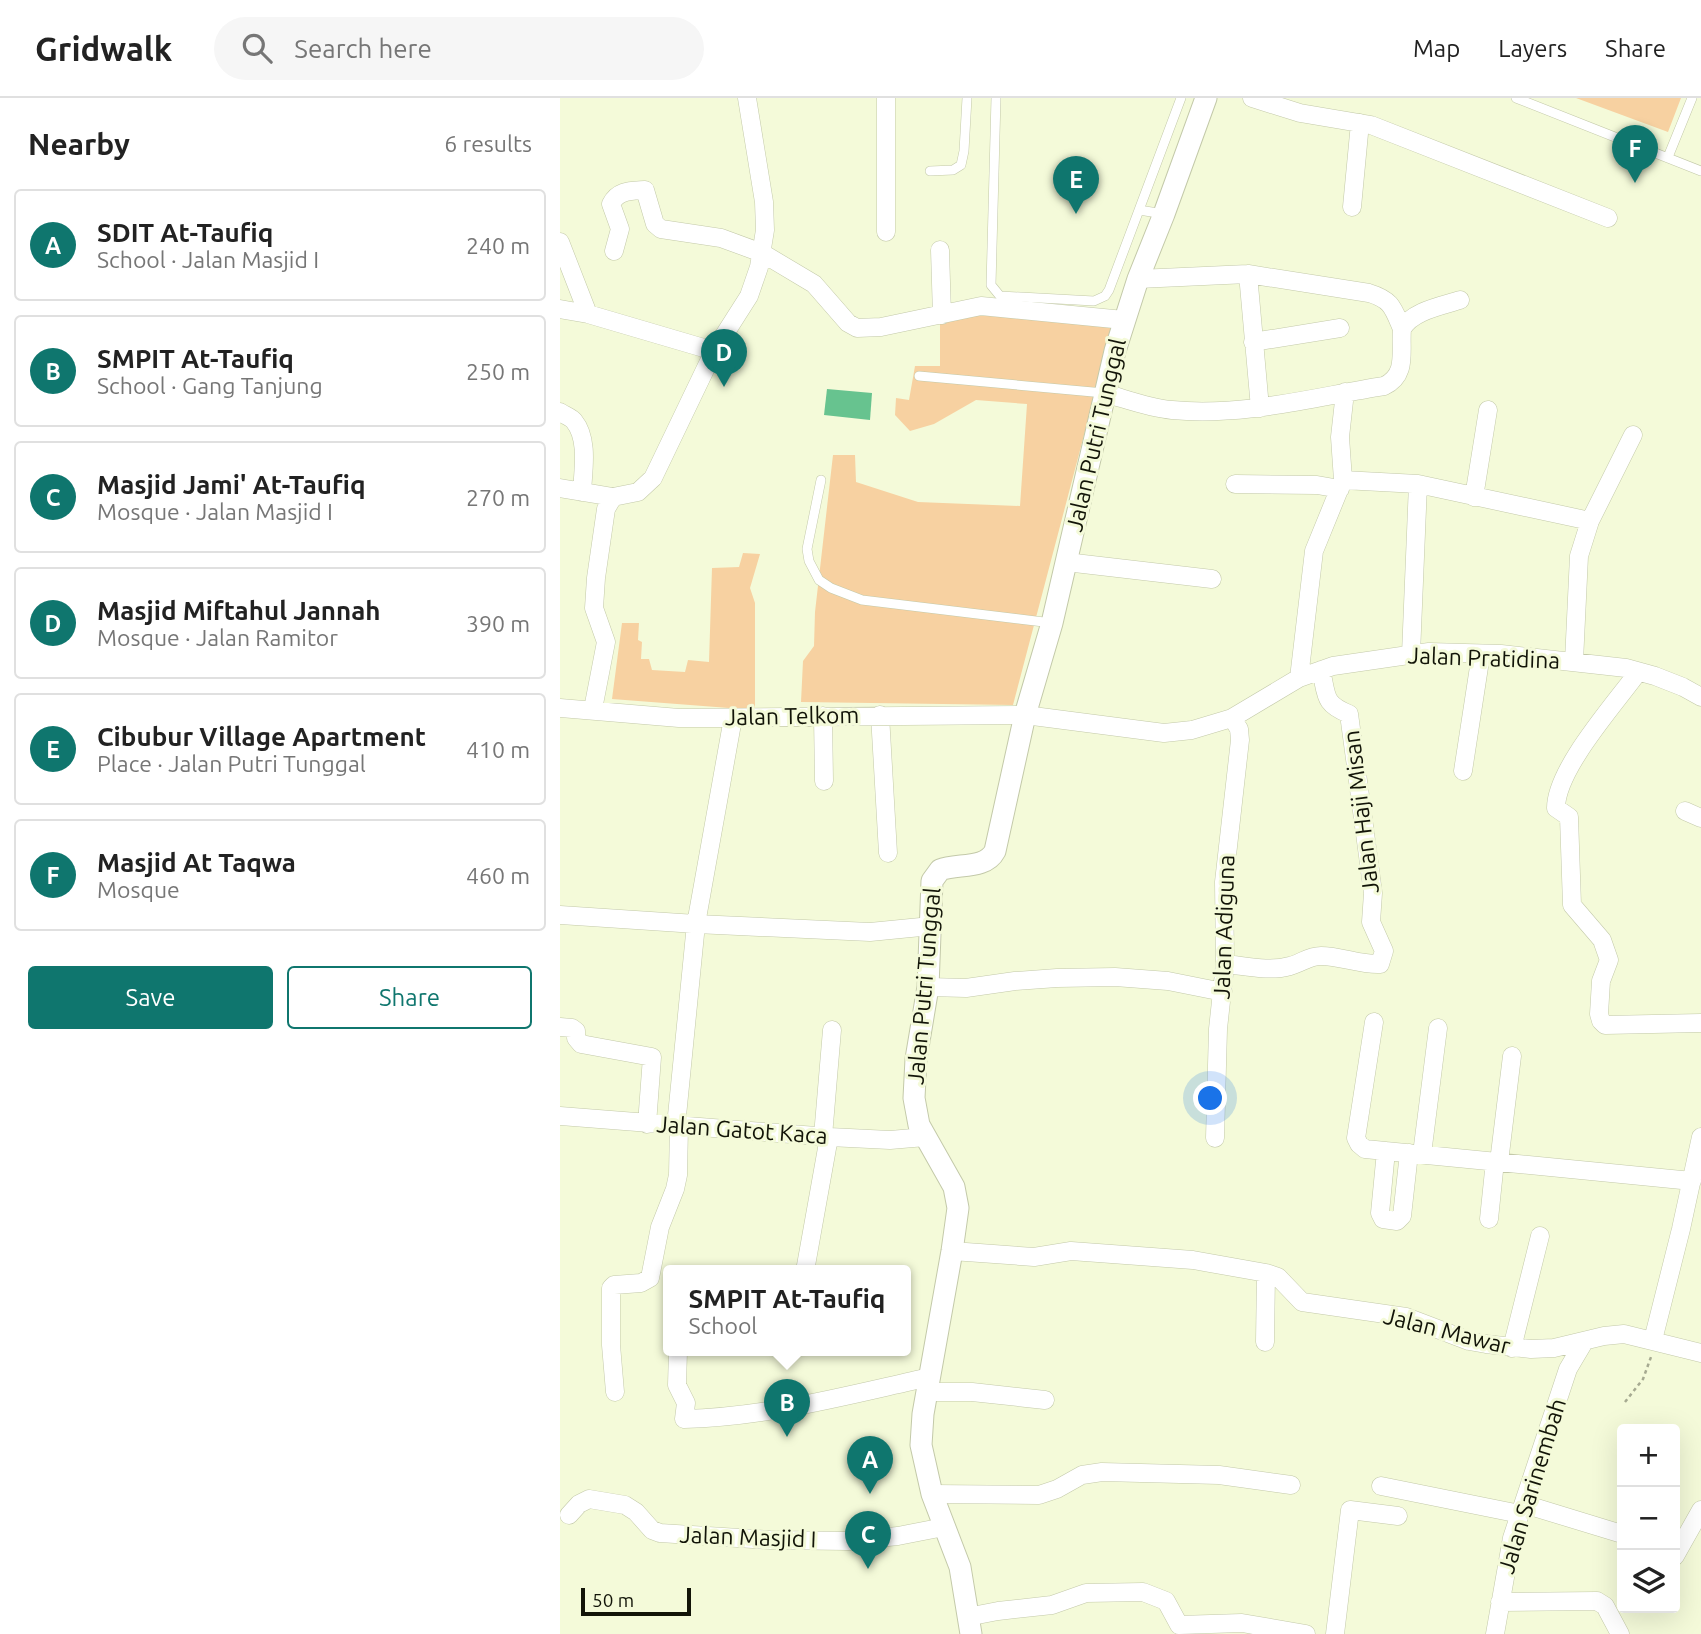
<!DOCTYPE html>
<html lang="en">
<head>
<meta charset="utf-8">
<style>
	:root { --surface:#fff; --page:#f6f6f6; --text:#222; --muted:#767676; --line:#e0e0e0; --accent:#0f766e }
	body { margin:0; font-family:Ubuntu,sans-serif; background:var(--page); color:var(--text) }
	.controls { position:absolute; right:21px; bottom:21px; display:grid; overflow:hidden; border-radius:7px; box-shadow:0 7px 28px #0002 }
	.controls button { width:63px; height:63px; display:grid; place-items:center; padding:0; border:0; border-bottom:2px solid var(--line); background:var(--surface); color:var(--text); font:35px sans-serif }
	.scale { position:absolute; left:21px; bottom:18px; width:110px; box-sizing:border-box; padding-left:7px; border:4px solid #121408; border-top:0; font-size:19px; line-height:24px; white-space:nowrap; color:#121408; -webkit-text-stroke:5px #f4fad9; paint-order:stroke }
	.you { position:absolute; left:651px; top:1001px; width:24px; height:24px; margin:-18px; border:5px solid #fff; border-radius:50%; background:#1a73e8; box-shadow:0 0 0 10px #1a73e833 }
	.badge { display:grid; place-items:center; width:46px; height:46px; border-radius:50%; background:var(--accent); color:#fff; font-size:23px; font-weight:700 }
	.pin { position:absolute; translate:-50% -58px; filter:drop-shadow(0 2px 4px #0008) }
	.pin::after { content:''; position:absolute; top:37px; width:24px; height:21px; background:inherit; clip-path:polygon(0 0,100% 0,50% 100%) }
	.popup { position:absolute; left:103px; top:1167px; width:248px; height:91px; box-sizing:border-box; display:grid; place-content:center; border-radius:7px; background:var(--surface); filter:drop-shadow(0 2px 5px #0005); font-size:23px; white-space:nowrap; color:var(--muted) }
	.popup b { font-size:26px; color:var(--text) }
	.popup::after { content:''; position:absolute; left:50%; top:100%; margin-left:-14px; border:14px solid transparent; border-top-color:var(--surface) }
	.list { margin:0; padding:0; list-style:none }
	h2 { display:flex; justify-content:space-between; align-items:center; height:91px; margin:0; padding:0 28px; font-size:30px }
	h2 small { font-size:23px; font-weight:400; color:var(--muted) }
	.list li { display:grid; grid-template-columns:46px 1fr auto; gap:21px; align-items:center; box-sizing:border-box; height:112px; margin:0 14px 14px; padding:0 14px; border:2px solid var(--line); border-radius:7px }
	.list b { display:block; font-size:26px; white-space:nowrap }
	.list p { margin:0; font-size:23px; white-space:nowrap; color:var(--muted) }
	.list em { font-size:23px; font-style:normal; color:var(--muted) }
	.actions { display:flex; gap:14px; padding:21px 28px }
	.actions a { flex:1; padding:16px 0; border:2px solid var(--accent); border-radius:7px; text-align:center; font-size:24px; color:var(--accent) }
	.actions .main { background:var(--accent); color:#fff }
	.icon { flex:none; width:38px; height:38px; fill:none; stroke:currentColor; stroke-width:2; stroke-linecap:round; stroke-linejoin:round }
	.map { position:relative; flex:none; width:1141px; height:1536px; overflow:hidden }
	header { display:flex; align-items:center; gap:42px; box-sizing:border-box; height:98px; padding:0 35px; background:var(--surface); border-bottom:2px solid var(--line) }
	header strong { font-size:33px }
	nav { display:flex; gap:38px; margin-inline-start:auto; font-size:24px }
	.search { width:490px; height:63px; background:var(--page); display:flex; align-items:center; gap:18px; box-sizing:border-box; padding:0 24px; border-radius:38px; color:var(--muted); font-size:26px }
	main { display:flex }
	aside { flex:1; background:var(--surface) }
	.map>svg:first-child { display:block }
	.green { fill:#f7d1a1 }
	.water { fill:#67c38f }
	.lines { fill:none; stroke-linecap:round; stroke-linejoin:round }
	.service-casing { stroke:#c3c9a9; stroke-width:10 }
	.minor-casing { stroke:#c3c9a9; stroke-width:19 }
	.tertiary-casing { stroke:#c3c9a9; stroke-width:23 }
	.path { stroke:#a6aa91; stroke-width:2.5; stroke-dasharray:3.5 3.5; stroke-linecap:butt }
	.service { stroke:#fff; stroke-width:9 }
	.minor { stroke:#fff; stroke-width:18 }
	.tertiary { stroke:#fff; stroke-width:21 }
	.labels { text-anchor:middle; stroke-width:6; stroke-linejoin:round; paint-order:stroke }
	.street-label { font-size:23px; fill:#121408; stroke:#f4fad9 }
</style>
</head>
<body>
<header>
<strong>Gridwalk</strong>
<div class="search"><svg class="icon" aria-label="search" viewBox="0 0 24 24"><circle cx="10" cy="10" r="6"/><path d="M15 15l6 6"/></svg>Search here</div>
<nav><a>Map</a><a>Layers</a><a>Share</a></nav>
</header>
<main>
<aside>
<h2>Nearby<small>6 results</small></h2>
<ul class="list">
<li><span class="badge">A</span><div><b>SDIT At-Taufiq</b><p>School · Jalan Masjid I</p></div><em>240 m</em></li>
<li><span class="badge">B</span><div><b>SMPIT At-Taufiq</b><p>School · Gang Tanjung</p></div><em>250 m</em></li>
<li><span class="badge">C</span><div><b>Masjid Jami' At-Taufiq</b><p>Mosque · Jalan Masjid I</p></div><em>270 m</em></li>
<li><span class="badge">D</span><div><b>Masjid Miftahul Jannah</b><p>Mosque · Jalan Ramitor</p></div><em>390 m</em></li>
<li><span class="badge">E</span><div><b>Cibubur Village Apartment</b><p>Place · Jalan Putri Tunggal</p></div><em>410 m</em></li>
<li><span class="badge">F</span><div><b>Masjid At Taqwa</b><p>Mosque</p></div><em>460 m</em></li>
</ul>
<div class="actions"><a class="main">Save</a><a>Share</a></div>
</aside>
<div class="map">
<svg width="1141" height="1536" viewBox="0 0 1141 1536">
	<rect width="100%" height="100%" fill="#f4fad9"/>
	<!-- green -->
	<path class="green" d="M1016,0h105l-13,34z
		M380,216l174,7 -101,384 -212,-3 2,-41 11,-15 1,-34 18,-157h22l1,27 62,20 102,4 7,-102 -51,-4 -42,24 -24,7 -15,-16 1,-17 13,2 6,-34h25z
		M183,455l17,1 -10,34 5,15v107l-143,-11 10,-76h17l-1,17 4,2 -1,17h8l3,11 33,2 3,-12 21,2 3,-94 27,-1z"/>
	<!-- water -->
	<path class="water" d="M267,291l45,4 -2,27 -46,-5z"/>
	<g class="lines">
		<!-- service casing -->
		<g class="service-casing">
			<path id="service" d="M436,0l-5,187 9,11 94,5 11,-5 4,-6 72,-192
				M956,0l185,73
				M1108,59l24,-59
				M370,73l23,-1 8,-5 3,-14 3,-53
				M579,112l25,4
				M359,278l185,17
				M261,382l-14,69 2,12 10,19 12,8 31,12 190,23"/>
		</g>
		<!-- minor casing -->
		<g class="minor-casing">
			<path id="minor" d="M692,0l48,15 71,12 237,93
				M792,109l8,-84
				M326,134v-134
				M0,144l28,72
				M380,152l2,65
				M54,153l6,-22 -9,-25c7,-14 20,-13 34,-14l10,34 6,5 60,9 41,15 52,31 34,39 9,5 24,-1 100,-21 143,14
				M688,176l12,134
				M578,181l110,-5 121,19c23,7 24,15 33,36
				M0,211l28,5 126,37
				M693,244l87,-14
				M544,295c22,6 45,15 68,17 71,7 142,-13 212,-24 24,-11 16,-35 18,-57 10,-18 39,-23 58,-29
				M0,314c4,3 11,5 14,9 15,18 9,50 8,71
				M783,382l75,4 172,37
				M675,386l82,1 23,4
				M0,390l53,9
				M914,399l14,-87
				M506,464l146,17
				M851,556l7,-170
				M1014,563l5,-105 11,-35 43,-86
				M1078,574c-23,32 -82,97 -82,136l13,9 3,88 30,35 7,20 -8,21 -2,33 2,7 4,4 96,-2
				M739,580l15,-127 29,-71 -3,-43 5,-45
				M0,610l119,10 346,-3 139,18 28,-3 40,-12 67,-40 34,-12 96,-14 72,2 125,14 29,8 28,11 18,10
				M33,611l13,-67 -12,-34 2,-30 10,-69 7,-12 25,-5 15,-14 61,-127 35,-55 10,-29 6,-37 -1,-28 -17,-104
				M320,617l8,138
				M263,618l1,65
				M173,620l-37,206 174,8 61,-6
				M903,673l18,-117
				M1125,713l16,7
				M0,817l136,9 -20,202
				M665,866c21,2 44,8 65,2 12,-3 18,-10 31,-10 20,0 39,9 59,8l4,-13 -13,-29 2,-29 -24,-179c-26,-10 -22,-19 -28,-44
				M368,889l38,1 49,-7 42,-3 58,-1 53,4 55,11
				M814,924l-18,116 3,6 6,5 327,32
				M0,929l12,1 4,3v7l5,6 71,13 -5,67
				M0,1018l269,21 61,3 35,-3
				M263,1038l9,-106
				M655,1040l3,-109 7,-65 -1,-82 16,-142 -1,-11 -7,-11
				M826,1053l-6,62 3,6 14,2 5,-5 7,-63
				M862,1056l16,-126
				M939,1064l13,-106
				M929,1121l6,-58
				M392,1153l82,6 37,-6 122,9 73,13 12,4 24,25 104,15 63,24 17,3 45,5 23,-1 50,-12 20,-2 77,19
				M245,1173l24,-134
				M1093,1242l28,-111 20,-92
				M705,1244l1,-69
				M952,1250l28,-112
				M118,1253l-1,34 9,18 -2,16c84,-2 164,-24 246,-42
				M55,1294l-4,-47v-57l3,-3 27,-2 9,-5 10,-51 15,-38 3,-14 1,-48
				M367,1294h45l73,8
				M821,1388l139,28
				M372,1396l107,1 18,-6 25,-14 20,-3 117,3 72,10
				M964,1406l98,30
				M9,1417l10,-11 10,-5 36,6 11,7 16,18 8,3 110,7 78,1 50,-5 46,-9
				M1115,1458l26,-46
				M940,1504l97,-1 8,5 15,28
				M407,1519l31,-6 54,-6 34,-12 57,-1 23,9 13,24 63,-2 64,11
				M775,1536l15,-124 48,6
				M935,1536l17,-96 56,-169 16,-27"/>
		</g>
		<!-- tertiary casing -->
		<g class="tertiary-casing">
			<path id="tertiary" d="M411,1536l-11,-67 -28,-73 -11,-49 2,-31 29,-163 6,-43 -4,-21 -35,-62 -5,-27 2,-39 12,-72 4,-106 8,-11c17,-7 45,0 55,-19l30,-136 27,-92 63,-272 23,-72 26,-65 42,-116"/>
		</g>
		<!-- path -->
		<path class="path" d="M1065,1304l18,-23 8,-22"/>
		<!-- service -->
		<use href="#service" class="service"/>
		<!-- minor -->
		<use href="#minor" class="minor"/>
		<!-- tertiary -->
		<use href="#tertiary" class="tertiary"/>
	</g>
	<g class="labels">
		<!-- street labels -->
		<g class="street-label">
			<text transform="translate(536 337) rotate(-77)" y="8">Jalan Putri Tunggal</text>
			<text transform="translate(924 560) rotate(2)" y="8">Jalan Pratidina</text>
			<text transform="translate(232 618) rotate(-1)" y="8">Jalan Telkom</text>
			<text transform="translate(801 714) rotate(-97)" y="8">Jalan Haji Misan</text>
			<text transform="translate(664 829) rotate(-88)" y="8">Jalan Adiguna</text>
			<text transform="translate(364 888) rotate(-85)" y="8">Jalan Putri Tunggal</text>
			<text transform="translate(182 1032) rotate(4)" y="8">Jalan Gatot Kaca</text>
			<text transform="translate(887 1233) rotate(14)" y="8">Jalan Mawar</text>
			<text transform="translate(972 1388) rotate(-73)" y="8">Jalan Sarinembah</text>
			<text transform="translate(188 1439) rotate(2)" y="8">Jalan Masjid I</text>
		</g>
	</g>
</svg>
<div class="controls">
<button>+</button>
<button>−</button>
<button><svg class="icon" aria-label="layers" viewBox="0 0 24 24"><path d="M12 4l9 5-9 5-9-5zM3 14l9 5 9-5"/></svg></button>
</div>
<div class="scale">50 m</div>
<div class="you"></div>
<div class="pin badge" style="left:310px;top:1396px">A</div>
<div class="pin badge" style="left:227px;top:1339px">B</div>
<div class="popup"><b>SMPIT At-Taufiq</b>School</div>
<div class="pin badge" style="left:308px;top:1471px">C</div>
<div class="pin badge" style="left:164px;top:289px">D</div>
<div class="pin badge" style="left:516px;top:116px">E</div>
<div class="pin badge" style="left:1075px;top:85px">F</div>
</div>
</main>
</body>
</html>
